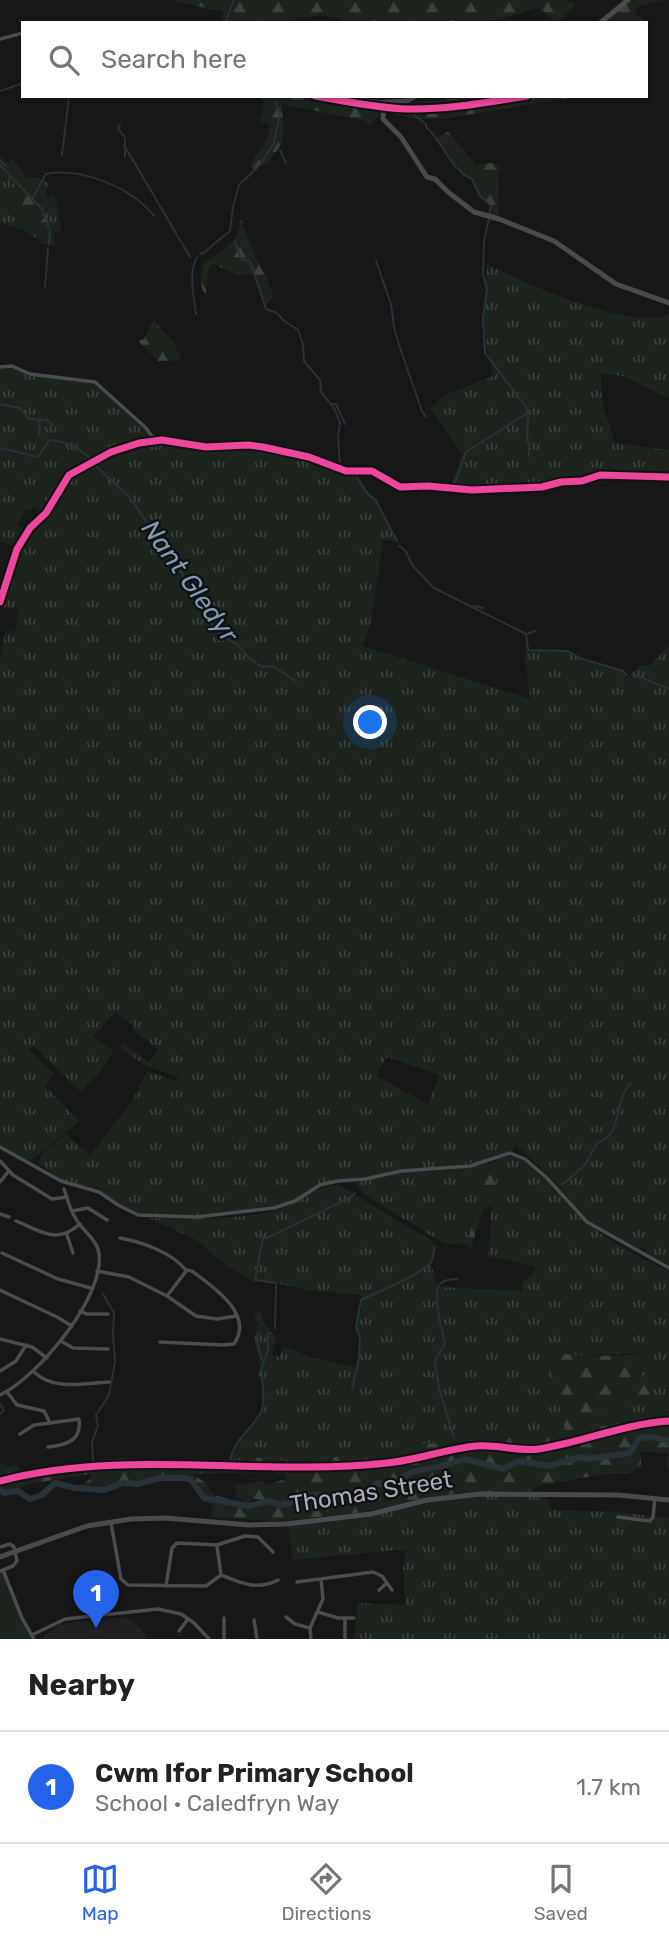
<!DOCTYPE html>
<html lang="en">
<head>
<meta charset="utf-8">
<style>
	:root { --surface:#fff; --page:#f6f6f6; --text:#222; --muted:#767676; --line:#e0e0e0; --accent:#2563eb }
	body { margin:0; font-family:Rubik,sans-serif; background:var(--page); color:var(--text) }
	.you { position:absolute; left:371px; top:723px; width:24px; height:24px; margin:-18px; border:5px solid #fff; border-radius:50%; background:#1a73e8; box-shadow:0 0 0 10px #1a73e833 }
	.badge { display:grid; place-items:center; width:46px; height:46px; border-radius:50%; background:var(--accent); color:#fff; font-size:23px; font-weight:700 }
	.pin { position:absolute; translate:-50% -58px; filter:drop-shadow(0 2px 4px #0008) }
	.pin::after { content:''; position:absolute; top:37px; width:24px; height:21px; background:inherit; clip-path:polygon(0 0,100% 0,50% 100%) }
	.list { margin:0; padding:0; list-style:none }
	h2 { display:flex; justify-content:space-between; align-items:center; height:91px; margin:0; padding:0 28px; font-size:30px }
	h2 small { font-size:23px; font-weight:400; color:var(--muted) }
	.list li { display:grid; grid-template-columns:46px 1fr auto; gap:21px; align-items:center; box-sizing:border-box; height:112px; padding:0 28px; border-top:2px solid var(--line) }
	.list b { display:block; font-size:26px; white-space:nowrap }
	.list p { margin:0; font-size:23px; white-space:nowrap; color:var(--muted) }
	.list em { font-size:23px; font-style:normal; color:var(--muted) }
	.icon { flex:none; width:38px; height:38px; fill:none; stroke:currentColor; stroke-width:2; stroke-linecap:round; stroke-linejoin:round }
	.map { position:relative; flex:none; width:669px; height:1639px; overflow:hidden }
	.search { position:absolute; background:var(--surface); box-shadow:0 2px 5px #0004; left:21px; right:21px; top:21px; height:77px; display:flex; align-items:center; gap:18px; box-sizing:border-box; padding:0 24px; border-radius:0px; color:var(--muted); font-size:26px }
	.sheet { height:203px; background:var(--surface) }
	nav { display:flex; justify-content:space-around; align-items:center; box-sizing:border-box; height:98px; border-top:2px solid var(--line); background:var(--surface); font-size:19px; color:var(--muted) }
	nav a { display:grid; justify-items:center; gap:4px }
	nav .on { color:var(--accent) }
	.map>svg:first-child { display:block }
	.built { fill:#212123 }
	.grass { fill:url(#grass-tufts); fill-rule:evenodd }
	.forest { fill:url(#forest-firs); fill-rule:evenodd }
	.green { fill:#1d241e }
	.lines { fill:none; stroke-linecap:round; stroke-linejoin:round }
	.stream { stroke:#2a3239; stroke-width:2 }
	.river { stroke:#2a3239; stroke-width:6 }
	.street { stroke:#4b4c50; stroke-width:3.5 }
	.secondary { stroke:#4a4a4e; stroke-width:5 }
	.cycleway-casing { stroke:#111113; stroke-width:11 }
	.cycleway { stroke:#ed469a; stroke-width:7 }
	.labels { text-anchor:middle; stroke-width:5; stroke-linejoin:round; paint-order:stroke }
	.street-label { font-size:24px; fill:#a8adb8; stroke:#111113 }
	.water-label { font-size:26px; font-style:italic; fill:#7f9bb3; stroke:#111113 }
</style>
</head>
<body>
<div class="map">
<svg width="669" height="1639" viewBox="0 0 669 1639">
	<defs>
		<pattern id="grass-tufts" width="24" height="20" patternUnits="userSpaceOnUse" patternTransform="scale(1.75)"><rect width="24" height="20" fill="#1d241e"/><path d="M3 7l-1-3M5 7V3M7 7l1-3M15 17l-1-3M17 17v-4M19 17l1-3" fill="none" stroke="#3b413d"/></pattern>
		<pattern id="forest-firs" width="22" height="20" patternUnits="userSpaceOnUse" patternTransform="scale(1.75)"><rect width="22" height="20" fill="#1d241e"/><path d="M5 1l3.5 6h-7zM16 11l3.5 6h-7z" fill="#3b413d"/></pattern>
	</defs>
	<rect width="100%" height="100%" fill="#171717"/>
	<!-- built -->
	<path class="built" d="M107,1618h19l13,9 8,12h-105l17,-15z"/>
	<!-- grass -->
	<path class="grass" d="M0,171l20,18 -2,6 30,24 -8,-17 -3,-2 -1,-23 12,6 -2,13 2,2 4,-3 3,1 7,34 -2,2 -6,-1 1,15 -13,-2 -13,-12 -29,-9z
		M487,264c34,18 148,69 182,50v84l-46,-22 -22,-3 1,29 13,41 54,7v29l-69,-4 -18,6 -40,6 -92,2 12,-35 -32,-46 15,-13 48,-19 -9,-47z
		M14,368c28,13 57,6 84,18l53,50 -3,4 -34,9 -44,23 -27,43 -9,-8 -3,3 -5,-2 -9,17 9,5 -10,17 -16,-6v-172z
		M155,442l45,6h59l41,8 54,18 7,8 7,13 7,4 22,42 -14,-1 -12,81 -8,25 167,53 -5,-46 3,-3 40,1 12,7 43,13 4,4 -3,7 14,-16h11l20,-20v620l-23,-14 -1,-6 -6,3 -50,-28 -37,-42 -37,-35 -4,8 -16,3 -16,7 -149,19c-16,5 -27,16 -43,22 -25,10 -120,18 -145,11 -17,-5 -34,-15 -46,-28l-3,2 -30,-8 -23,-15 -2,-3 5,-9 23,-19 24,22 42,-55 15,-30 29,10 2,-4 -33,-12 -25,-17 3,-5 26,19 9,-13 -26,-20 2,-3 -19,-14 -22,25 20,14v2l-16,23 -6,4 -10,12 -47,-46 -6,4 26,24 -9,12 34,35 -45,38 -6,1 -28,-15v-483l5,-31 10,1 3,-23 -17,-2 13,-46 7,-16 14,-20 13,-11 23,-38 25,-10 33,-19zM387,1057l52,18 -11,29 -52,-28z
		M505,1156c30,-3 58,48 79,65 24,20 56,37 85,50v148l-56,8h-23c2,-24 43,-25 62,-29l-9,-20 -6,-27c-12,4 -21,3 -34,3 -6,0 -12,2 -17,2 -12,0 -24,-2 -36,-3l15,76 -109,16 -2,-7 -20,6 -7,-1c-8,3 -18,12 -26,13 -13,2 -27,5 -40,4l-3,-6 -60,8 -46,-5 -22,6c1,-22 22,-32 31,-51 4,-10 3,-30 -3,-38 8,-16 -11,-26 1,-51l-4,-3v-6l6,-2 2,9 13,17 -4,17 8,2 2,-11 33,12 40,10 4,-10 1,-18 -4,-13 5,-17v-15l-48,-4 -37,-8 -27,-3 -34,-23 -15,-15 -51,-24c41,0 84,3 125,-7 24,-6 39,-26 65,-26l93,56c4,9 -1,14 -1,23 0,2 6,18 7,23l84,4v-8l10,-9 4,-7 -48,-11 7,-95z
		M490,1163l-22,77 1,5 -22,-1 -12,-6 -70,-43 -9,-12 45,-11 50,-2z
		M545,1491l7,19 66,2 51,6v121h-315l4,-36 47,2 -2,-38 3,-16 -9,-1 -104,10 -6,-38 94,-12 88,-17z"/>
	<!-- forest -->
	<path class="forest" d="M170,0h393l13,4 -19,19 -19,-16 -39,13h-15v3h-137c-23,-14 -46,-4 -70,0 -18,2 -38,0 -56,0l2,-11z
		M631,0h32l-24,6 -4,4 1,5 7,3v5h-40z
		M260,96h83l15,8 22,5 -1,6 -9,11 -5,-5 -83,-17c1,32 7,35 -16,60l-6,1 -7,5 -2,-4c7,-18 16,-19 19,-41l-10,-4 3,-8 1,-13z
		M487,96h94l-139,23c-10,0 -21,1 -31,-1 -10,-1 -14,-5 -24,-5v-9z
		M447,131l29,33 17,-1 8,6 -3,2c2,16 0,30 0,46l-10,-2 3,-10 -11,-9 -8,-17 -9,-3 -29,-37z
		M0,157l9,7 2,-5 3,1 13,18 9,-1 3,19 -2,4 10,10 1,12 -7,2 -6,-8 -15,-6 -6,-13 4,-2 2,-6 -20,-18z
		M241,219l16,42 10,17 6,18 -8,11 -11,-31 -8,-3 -7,3 -25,-12 -3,1 -3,6 -2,25c-7,-9 -5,-21 -3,-32 20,-13 35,-19 38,-45z
		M153,320l23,25v6l5,3 -1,6 -22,1 -20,-20 6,-2z
		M495,1161l-2,44 -10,4 -12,40h-3v-9l22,-77z
		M637,1351l6,27 9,20c-18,3 -60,7 -62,29l79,-5v47l-2,-1 1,-15 -27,-1v16h-7l-1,5 -30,1 -69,13v4l-76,2 -102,20 -78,8 -67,-4 2,-11 -6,-3 -16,-22 -6,-3h-25l-23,6 -14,-1 -19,7 -32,-3 13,-4 6,-5v-4l-57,9 -30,10 -4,-3v-27l11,4 3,-3 5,3v3l104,-12 41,5h61l27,-6 46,5 60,-8 3,6c13,1 27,-2 40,-4 8,-1 18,-10 26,-13l7,1 20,-6 3,7 108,-16 -15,-77 31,4 48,-1zM264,1472l21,2 2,5 -19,5 -7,-3 -17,4 -8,-1c-2,10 4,16 13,20l4,-5h6c-7,10 -15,7 -25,5l-4,-5 -16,-4 -8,-12 -14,-9z"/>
	<!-- green -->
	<path class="green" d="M3,1570l11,31 20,38h-34v-68z"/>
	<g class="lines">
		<!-- stream -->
		<path class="stream" d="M227,23l-1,-3 8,-20
			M0,91l23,-8
			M414,111l1,5 11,8v3c16,12 24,43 46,52l8,17 11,10 -2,8
			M120,125l-2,3 7,10v19
			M124,145l66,112
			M280,150l6,13
			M62,155l7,-59
			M0,161l6,5
			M0,165l42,44 8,22 -1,13
			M32,199l14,-25c36,-7 86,14 108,42
			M489,218l-5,24 -1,32 4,15 -4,30 2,34 41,54 2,9 -1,25 2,1v14
			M235,242l6,17 9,2 16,48 11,4 6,7 15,10 5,14 1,17 16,19 1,12 13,16 6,15 -2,14 2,29
			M200,253l2,1 28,-23 3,-24 6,-22 21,-20 14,-22 6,-30 -5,-11
			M376,261l15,43 3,23 5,18 23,66 4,6
			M45,288l3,-40
			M196,314c-2,-17 -8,-41 1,-57
			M0,404l20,4 8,10 12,2 -1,16
			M332,404h4l9,20
			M40,420h7l7,6
			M0,448l38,9 12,-17c16,1 32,9 42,21
			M96,466l34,32 28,41 19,23 14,31 8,8 11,21 12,14 15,8 14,16 11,7 10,-1 24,15
			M354,474c8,8 11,21 21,25l22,42
			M454,486l12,-34 60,-38
			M399,546l6,4 8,16 21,22 92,46 2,16 40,1 12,7 43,13 4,4
			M474,606l9,2
			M527,634l8,-3
			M633,674l36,15
			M562,1185l23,-20 12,-22c27,-8 16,-43 34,-60
			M275,1328l1,-45 -21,-3 8,-42h4l84,-41 4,-4
			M258,1333l-1,10 5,16
			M259,1375l9,-25v-16l3,-1
			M352,1389l7,-31 1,-19 -4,-12 5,-27 52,-24 18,-13 4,-16
			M0,1414l4,-3 -4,-7
			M454,1438l-15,-50 -4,-27 10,-18c-2,-12 -15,-52 -4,-60 4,-3 11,-4 16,-4
			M93,1461l-1,-19 6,-16 -2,-11 13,-20 6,-33 -2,-28 1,-21 -11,-19
			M230,1464c1,-23 21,-33 31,-52 4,-9 2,-24 1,-34"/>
		<!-- river -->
		<path class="river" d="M0,1490l4,3 14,-2 12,8 12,-4 13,-12 20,5 29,2 19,-7 14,1 23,-6h25l6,2 13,18 45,8 20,-5 12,4 9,-2 3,-5 21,-3 22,1 14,3 16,-6 11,-10 15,3 12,-10 11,-5 28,-5 22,-7 38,10 16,-8 30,5 31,-9 7,2 43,-6 9,-15 13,-1 17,4"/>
		<!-- street -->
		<path class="street" d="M0,39l23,-6
			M350,96l3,3 31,3
			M0,367l12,-1 18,8 65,8 50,45 10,13
			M0,602l17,-53 13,-21 16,-15 23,-38 42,-23 28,-9 23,-3 44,7 42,-2 15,2 46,10 37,14h26l28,16 28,-1 44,4 70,-3 19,-5 21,-1 18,-6 69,2
			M0,1147l61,34 38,11 19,13 20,10 59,2 77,-9 21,-7 25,-16 18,-4 27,-2 36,-8 69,-5 40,-13 15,6 21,18 41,45 82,46
			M0,1161l13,14 39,24 15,-2
			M0,1182l8,-10
			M72,1211l16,-3 19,12
			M0,1214l9,3
			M16,1221c25,10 40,24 64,3
			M67,1235l6,18
			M120,1238c22,4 51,14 66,32
			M2,1253l56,26 33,9
			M97,1271l32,6 38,19 29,20 21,3 19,-3
			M0,1290l57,27 15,9
			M80,1311l7,3h21
			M0,1339l32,8 15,11
			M61,1341l12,7 35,1
			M160,1342l64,3 10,-1c21,-30 -22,-58 -42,-73l-5,-1 -20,26
			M0,1371l16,-10 10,-16
			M34,1372c20,19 49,11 75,10
			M7,1392l10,13 27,6 6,12 29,-4c3,22 -13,26 -31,28
			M0,1395c37,-17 110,-103 98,-146 -4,-12 -16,-19 -22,-30 -6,-9 -9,-21 -12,-30
			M20,1434l14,-9 16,-2
			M618,1517l32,4 3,-4 2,-19
			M111,1523l10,56 7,6 78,1 15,-11
			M217,1546l4,29
			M0,1547l10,-3 4,3 3,14 -4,5 -13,5
			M3,1570l19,48 12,21
			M221,1575c20,8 36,16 57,5
			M297,1582l76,-10 9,4 10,14
			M166,1586l6,-38 5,-5 40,2 28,-9 13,1 15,15
			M379,1590l8,-7
			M318,1612l20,6h16
			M286,1617l9,7 15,4
			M345,1618v21
			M254,1620l3,19
			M179,1631l9,-12
			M32,1635l33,-16 93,-10 23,5 13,9 15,16
			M224,1639v-21
			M311,1639l-1,-11 13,-29 -2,-20"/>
		<!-- secondary -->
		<path class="secondary" d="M600,23l28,-23
			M416,96l-10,5 -22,1 -1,17 18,18 26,40 8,2 13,13 26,20 25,7 55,22 62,43 53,19
			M0,1557l87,-31 44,-7 34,-1 84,7 37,-1 85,-10 56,-14 53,-6 138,1 51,5"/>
		<!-- cycleway casing -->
		<g class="cycleway-casing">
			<path id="cycleway" d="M315,96c30,5 61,12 92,13 40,1 81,-7 120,-13
				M0,602l17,-53 13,-21 16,-15 23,-38 42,-23 28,-9 23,-3 44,7 42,-2 15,2 46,10 37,14h26l28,16 28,-1 44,4 70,-3 19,-5 21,-1 18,-6 69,2
				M0,1481c127,-33 258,-4 387,-18 30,-3 59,-14 89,-17 21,-2 43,6 63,3 44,-7 85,-25 130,-28"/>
		</g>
		<!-- cycleway -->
		<use href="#cycleway" class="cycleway"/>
	</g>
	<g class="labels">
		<!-- street labels -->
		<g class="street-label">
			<text transform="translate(371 1492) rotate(-9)" y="8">Thomas Street</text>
		</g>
		<!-- water labels -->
		<g class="water-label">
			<text transform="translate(190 581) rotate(54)" y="9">Nant Gledyr</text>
		</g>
	</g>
</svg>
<div class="you"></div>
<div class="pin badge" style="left:96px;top:1628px">1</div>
<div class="search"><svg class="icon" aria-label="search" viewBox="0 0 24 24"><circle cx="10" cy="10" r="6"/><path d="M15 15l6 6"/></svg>Search here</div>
</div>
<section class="sheet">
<h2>Nearby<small></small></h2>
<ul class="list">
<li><span class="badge">1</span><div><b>Cwm Ifor Primary School</b><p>School · Caledfryn Way</p></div><em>1.7 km</em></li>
</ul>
</section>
<nav>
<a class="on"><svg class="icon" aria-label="map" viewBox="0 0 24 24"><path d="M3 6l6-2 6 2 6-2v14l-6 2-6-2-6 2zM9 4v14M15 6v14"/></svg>Map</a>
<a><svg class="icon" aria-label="directions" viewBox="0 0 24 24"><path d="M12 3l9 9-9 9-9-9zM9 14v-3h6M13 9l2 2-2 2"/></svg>Directions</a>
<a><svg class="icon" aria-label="saved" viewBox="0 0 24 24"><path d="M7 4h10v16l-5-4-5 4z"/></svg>Saved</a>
</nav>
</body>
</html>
